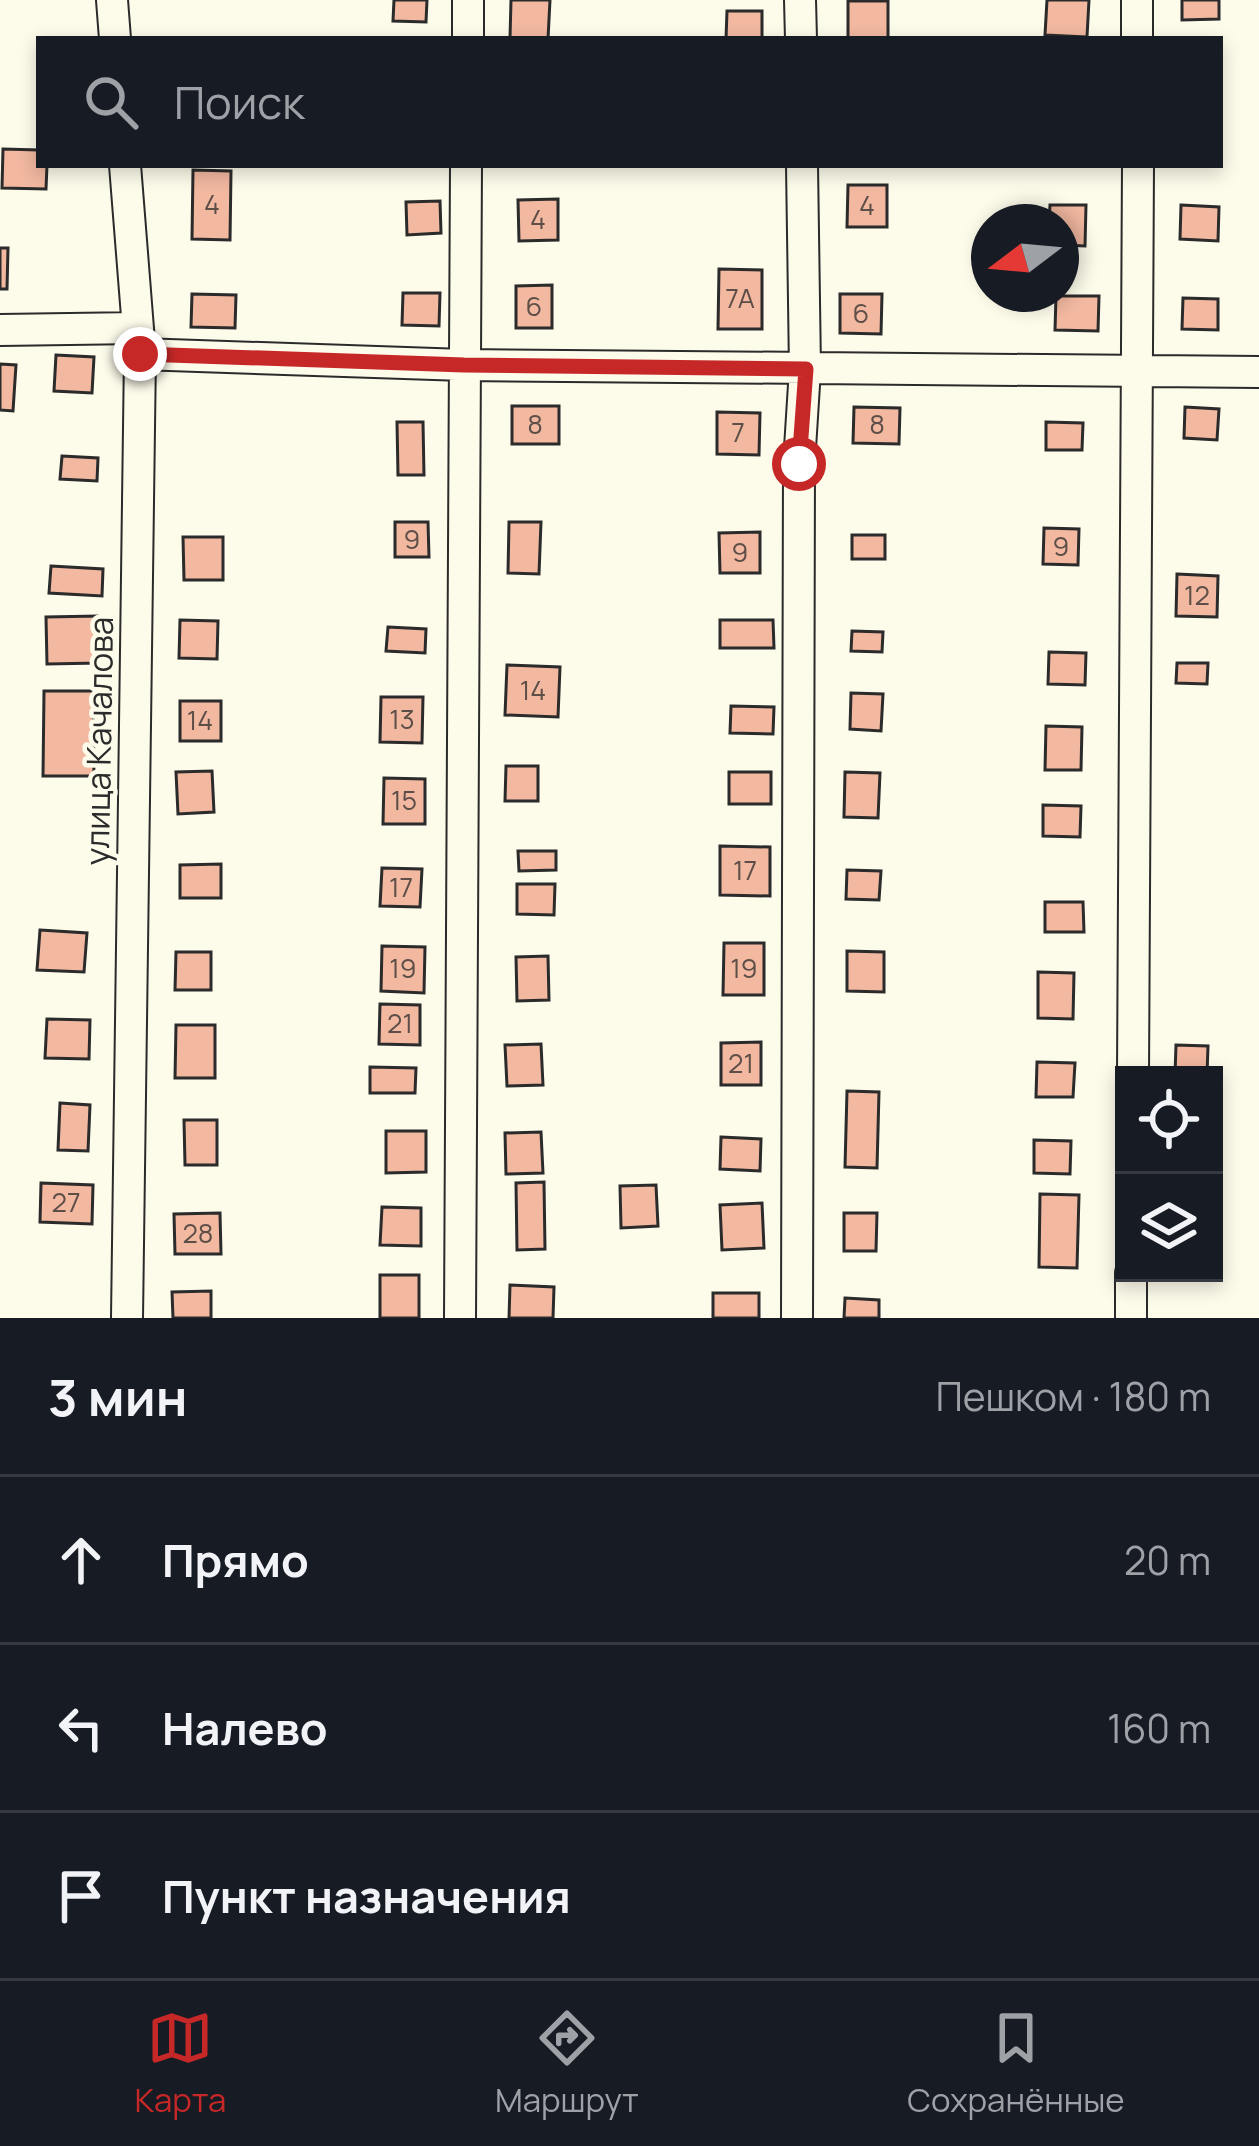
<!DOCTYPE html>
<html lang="ru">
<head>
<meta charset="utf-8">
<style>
	:root { --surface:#171b24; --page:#20242c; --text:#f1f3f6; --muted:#9ea1a6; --line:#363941; --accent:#c62828 }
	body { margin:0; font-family:Manrope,sans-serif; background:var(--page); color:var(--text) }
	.controls { position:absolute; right:36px; bottom:36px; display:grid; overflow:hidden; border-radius:0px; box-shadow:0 6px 18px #0003 }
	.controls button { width:108px; height:108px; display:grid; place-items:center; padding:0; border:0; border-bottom:3px solid var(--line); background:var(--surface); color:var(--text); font:60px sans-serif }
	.compass { position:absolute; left:971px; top:204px; width:108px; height:108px; border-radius:50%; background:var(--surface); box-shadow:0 6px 18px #0003; rotate:254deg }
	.stop { position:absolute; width:36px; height:36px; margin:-27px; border:9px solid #c62828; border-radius:50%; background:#fff }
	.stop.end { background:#c62828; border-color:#fff; box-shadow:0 3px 12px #0008 }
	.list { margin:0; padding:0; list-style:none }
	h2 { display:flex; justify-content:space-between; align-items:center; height:156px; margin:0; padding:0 48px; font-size:51px }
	h2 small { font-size:39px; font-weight:400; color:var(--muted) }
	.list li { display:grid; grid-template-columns:78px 1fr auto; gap:36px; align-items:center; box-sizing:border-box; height:168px; padding:0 48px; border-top:3px solid var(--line) }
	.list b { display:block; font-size:45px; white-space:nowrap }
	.list em { font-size:39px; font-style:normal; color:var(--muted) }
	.icon { flex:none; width:66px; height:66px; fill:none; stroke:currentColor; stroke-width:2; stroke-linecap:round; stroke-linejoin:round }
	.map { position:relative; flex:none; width:1259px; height:1318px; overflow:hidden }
	.search { position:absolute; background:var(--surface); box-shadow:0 6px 18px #0003; left:36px; right:36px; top:36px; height:132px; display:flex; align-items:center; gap:30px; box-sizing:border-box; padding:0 42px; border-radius:0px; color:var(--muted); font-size:45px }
	.sheet { height:660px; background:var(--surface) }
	nav { display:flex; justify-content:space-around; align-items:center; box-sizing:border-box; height:168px; border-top:3px solid var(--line); background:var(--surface); font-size:33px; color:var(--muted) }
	nav a { display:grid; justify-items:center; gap:6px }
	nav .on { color:var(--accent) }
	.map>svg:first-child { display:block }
	.building { fill:#f2b8a0; stroke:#2b2b2b; stroke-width:3 }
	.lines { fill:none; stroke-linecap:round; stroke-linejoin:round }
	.minor-casing { stroke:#2b2b2b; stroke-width:34 }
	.minor { stroke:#fdfbea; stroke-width:30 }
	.route { stroke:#c62828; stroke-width:15 }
	.labels { text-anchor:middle; stroke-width:9; stroke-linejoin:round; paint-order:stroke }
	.number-label { font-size:27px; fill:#5d4e48 }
	.street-label { font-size:33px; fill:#2b2b2b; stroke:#fdfbea }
</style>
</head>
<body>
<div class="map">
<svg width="1259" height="1318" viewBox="0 0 1259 1318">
	<rect width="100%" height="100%" fill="#fdfbea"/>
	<!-- building -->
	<path class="building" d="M394,0h33l-1,22 -33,-1z
		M511,0h39l-2,39 -38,-1z
		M1047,0h42l-2,37 -42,-2z
		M1182,0h37v19l-37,1z
		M848,1h40v38h-40z
		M727,11h35v28h-36z
		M3,149l36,1v15h8l-1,24 -44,-1z
		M193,170l38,1 -1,69 -38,-1z
		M848,185h39v42h-40z
		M558,199v41l-39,1 -1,-41z
		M440,201l1,32 -34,2 -1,-33z
		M1050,205h36l-1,41 -24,-1v-23h-12z
		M1181,205l38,2 -1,34 -38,-2z
		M0,248h8l-1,41h-7z
		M719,269l43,1v59h-44z
		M552,285v43h-36v-42z
		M403,293h37l-1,33 -37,-1z
		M192,294l44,1 -1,33 -44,-1z
		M840,294h42l-1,40 -41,-1z
		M1056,296h43l-1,35 -43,-1z
		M1183,298l35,1v31l-36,-1z
		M56,355l38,2 -2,36 -38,-2z
		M0,364l16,1 -3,46 -13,-1z
		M512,406h47v38h-47z
		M854,407l46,1 -1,36 -46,-1z
		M1185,407l34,2 -2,31 -33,-2z
		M717,412l43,1 -1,42 -42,-1z
		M397,422h26l1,53h-26z
		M1046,422l37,1 -1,27h-36z
		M62,456l36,2 -1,23 -37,-2z
		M395,522h33l1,35h-34z
		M509,522h32l-2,52 -31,-1z
		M1044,528l35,1 -1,36 -35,-1z
		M760,532v41h-40l-1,-40z
		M852,535h33v24h-33z
		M183,537h40v43h-39z
		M51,566l52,3 -1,27 -53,-3z
		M1177,574l41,2 -1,41 -41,-1z
		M98,616l1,47 -52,1 -1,-47z
		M180,620l38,1 -1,38 -38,-1z
		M720,620h53l1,28h-54z
		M388,627l38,2 -1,24 -39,-2z
		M852,631l31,1 -1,20 -31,-1z
		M1049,652l37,1 -1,32 -37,-1z
		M1177,663h31l-1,21 -31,-1z
		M507,665l53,2 -2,50 -53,-2z
		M44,691h49l1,85h-51z
		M851,693l32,1 -2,37 -31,-2z
		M381,697h42l-1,46 -42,-1z
		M180,701h41v40h-41z
		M731,706l43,1 -1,27 -43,-1z
		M1046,726l36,1 -1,43h-36z
		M506,766h32v35h-33z
		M212,771l2,41 -36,2 -2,-42z
		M729,772h42v32h-42z
		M845,772l35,1 -2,45 -34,-1z
		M384,778l41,1v45h-42z
		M1043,805l38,1 -1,31 -37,-1z
		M720,846l50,1v49l-50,-1z
		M518,851h38v19l-37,1z
		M221,864v34h-41v-33z
		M382,868l40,1 -2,38 -40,-1z
		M847,870l34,1 -2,29 -33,-1z
		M517,884h38l-1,31 -37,-1z
		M1045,902h38l1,30h-39z
		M40,930l47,3 -3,39 -47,-2z
		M724,943h40v52h-41z
		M382,946l43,1 -1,46 -43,-2z
		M847,951l37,1v40l-37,-1z
		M176,952h35v38h-36z
		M548,956l1,44 -32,1 -1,-44z
		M1038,972l36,1 -1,46 -35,-1z
		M380,1004l40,1v40l-41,-1z
		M47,1019l43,1 -1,39 -44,-1z
		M176,1025h39v53h-40z
		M761,1042v43h-40v-42z
		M541,1044l2,41 -36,1 -2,-41z
		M1176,1045l32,1 -1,29h-32z
		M1037,1062l38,1 -2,34h-37z
		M370,1067l46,1 -1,25h-45z
		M847,1091l32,1 -2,76 -32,-1z
		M60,1103l30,2 -2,46 -30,-1z
		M184,1120h33v45h-32z
		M386,1131h40v41l-40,1z
		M541,1132l2,41 -37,1 -1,-41z
		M721,1137l40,2 -1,32 -40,-2z
		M1034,1140l37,1 -1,33 -36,-1z
		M544,1182l1,67 -28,1 -1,-67z
		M41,1183l52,2 -1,39 -52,-2z
		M656,1185l2,41 -37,2 -1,-42z
		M1040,1194l39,1 -2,73 -38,-1z
		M762,1203l2,45 -42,2 -2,-45z
		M382,1207l39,1v38l-41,-1z
		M220,1213l1,41h-46l-1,-40z
		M844,1213h33l-1,38h-32z
		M380,1275h39v43h-39z
		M510,1285l44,2 -1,31h-44z
		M211,1291v27h-38l-1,-26z
		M713,1293h46v25h-46z
		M845,1298l34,2v18h-35z"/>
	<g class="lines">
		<!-- minor casing -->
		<g class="minor-casing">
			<path id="minor" d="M112,0l3,39
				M800,0l1,39
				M1137,0v39
				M468,39v-39
				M125,165l15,189 -13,964
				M0,330l138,-2
				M140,354l324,11 795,7
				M1133,1075l5,-910
				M460,1318l6,-1153
				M797,1318l2,-854 6,-95 -3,-204
				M1131,1318v-45"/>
		</g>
		<!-- minor -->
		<use href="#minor" class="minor"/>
	</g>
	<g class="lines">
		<!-- route -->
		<path class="route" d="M140,354l324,11 342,4 -7,95"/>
	</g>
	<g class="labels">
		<!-- number labels -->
		<g class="number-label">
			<text x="212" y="214">4</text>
			<text x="867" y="215">4</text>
			<text x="538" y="229">4</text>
			<text x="740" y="308">7А</text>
			<text x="534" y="316">6</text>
			<text x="861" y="323">6</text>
			<text x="535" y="434">8</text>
			<text x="877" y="434">8</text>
			<text x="738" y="442">7</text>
			<text x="412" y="549">9</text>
			<text x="1061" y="556">9</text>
			<text x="740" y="562">9</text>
			<text x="1197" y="605">12</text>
			<text x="533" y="700">14</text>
			<text x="402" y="729">13</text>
			<text x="200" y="730">14</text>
			<text x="404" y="810">15</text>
			<text x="745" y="880">17</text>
			<text x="401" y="897">17</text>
			<text x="403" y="978">19</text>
			<text x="744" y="978">19</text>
			<text x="400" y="1033">21</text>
			<text x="741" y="1073">21</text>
			<text x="66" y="1212">27</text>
			<text x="198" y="1243">28</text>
		</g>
		<!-- street labels -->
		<g class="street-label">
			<text transform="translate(99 741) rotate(-89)" y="12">улица Качалова</text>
		</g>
	</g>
</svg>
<div class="controls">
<button><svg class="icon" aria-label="locate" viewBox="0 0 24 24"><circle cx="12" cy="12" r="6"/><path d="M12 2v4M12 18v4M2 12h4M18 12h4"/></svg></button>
<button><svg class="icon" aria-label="layers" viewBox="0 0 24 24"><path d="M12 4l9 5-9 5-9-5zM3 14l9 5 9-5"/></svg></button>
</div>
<svg class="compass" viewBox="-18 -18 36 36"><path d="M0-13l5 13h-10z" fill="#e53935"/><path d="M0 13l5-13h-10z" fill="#9ea1a6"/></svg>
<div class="stop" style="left:799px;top:464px"></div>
<div class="stop end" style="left:140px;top:354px"></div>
<div class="search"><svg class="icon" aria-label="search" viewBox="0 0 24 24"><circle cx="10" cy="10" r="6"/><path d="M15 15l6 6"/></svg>Поиск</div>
</div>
<section class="sheet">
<h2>3 мин<small>Пешком · 180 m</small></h2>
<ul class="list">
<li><svg class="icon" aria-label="ahead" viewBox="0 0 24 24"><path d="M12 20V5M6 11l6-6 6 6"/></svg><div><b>Прямо</b></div><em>20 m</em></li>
<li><svg class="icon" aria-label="left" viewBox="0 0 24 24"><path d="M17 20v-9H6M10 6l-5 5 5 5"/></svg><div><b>Налево</b></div><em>160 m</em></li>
<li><svg class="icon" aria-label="arrive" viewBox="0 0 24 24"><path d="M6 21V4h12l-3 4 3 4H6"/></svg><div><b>Пункт назначения</b></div></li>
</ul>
</section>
<nav>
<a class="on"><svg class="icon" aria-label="map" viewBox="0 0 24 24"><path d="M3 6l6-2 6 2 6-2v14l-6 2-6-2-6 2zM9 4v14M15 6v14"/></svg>Карта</a>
<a><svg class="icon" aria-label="directions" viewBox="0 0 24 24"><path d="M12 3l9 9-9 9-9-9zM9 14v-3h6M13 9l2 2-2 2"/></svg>Маршрут</a>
<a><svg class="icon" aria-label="saved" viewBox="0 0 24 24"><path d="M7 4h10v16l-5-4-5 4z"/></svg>Сохранённые</a>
</nav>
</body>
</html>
